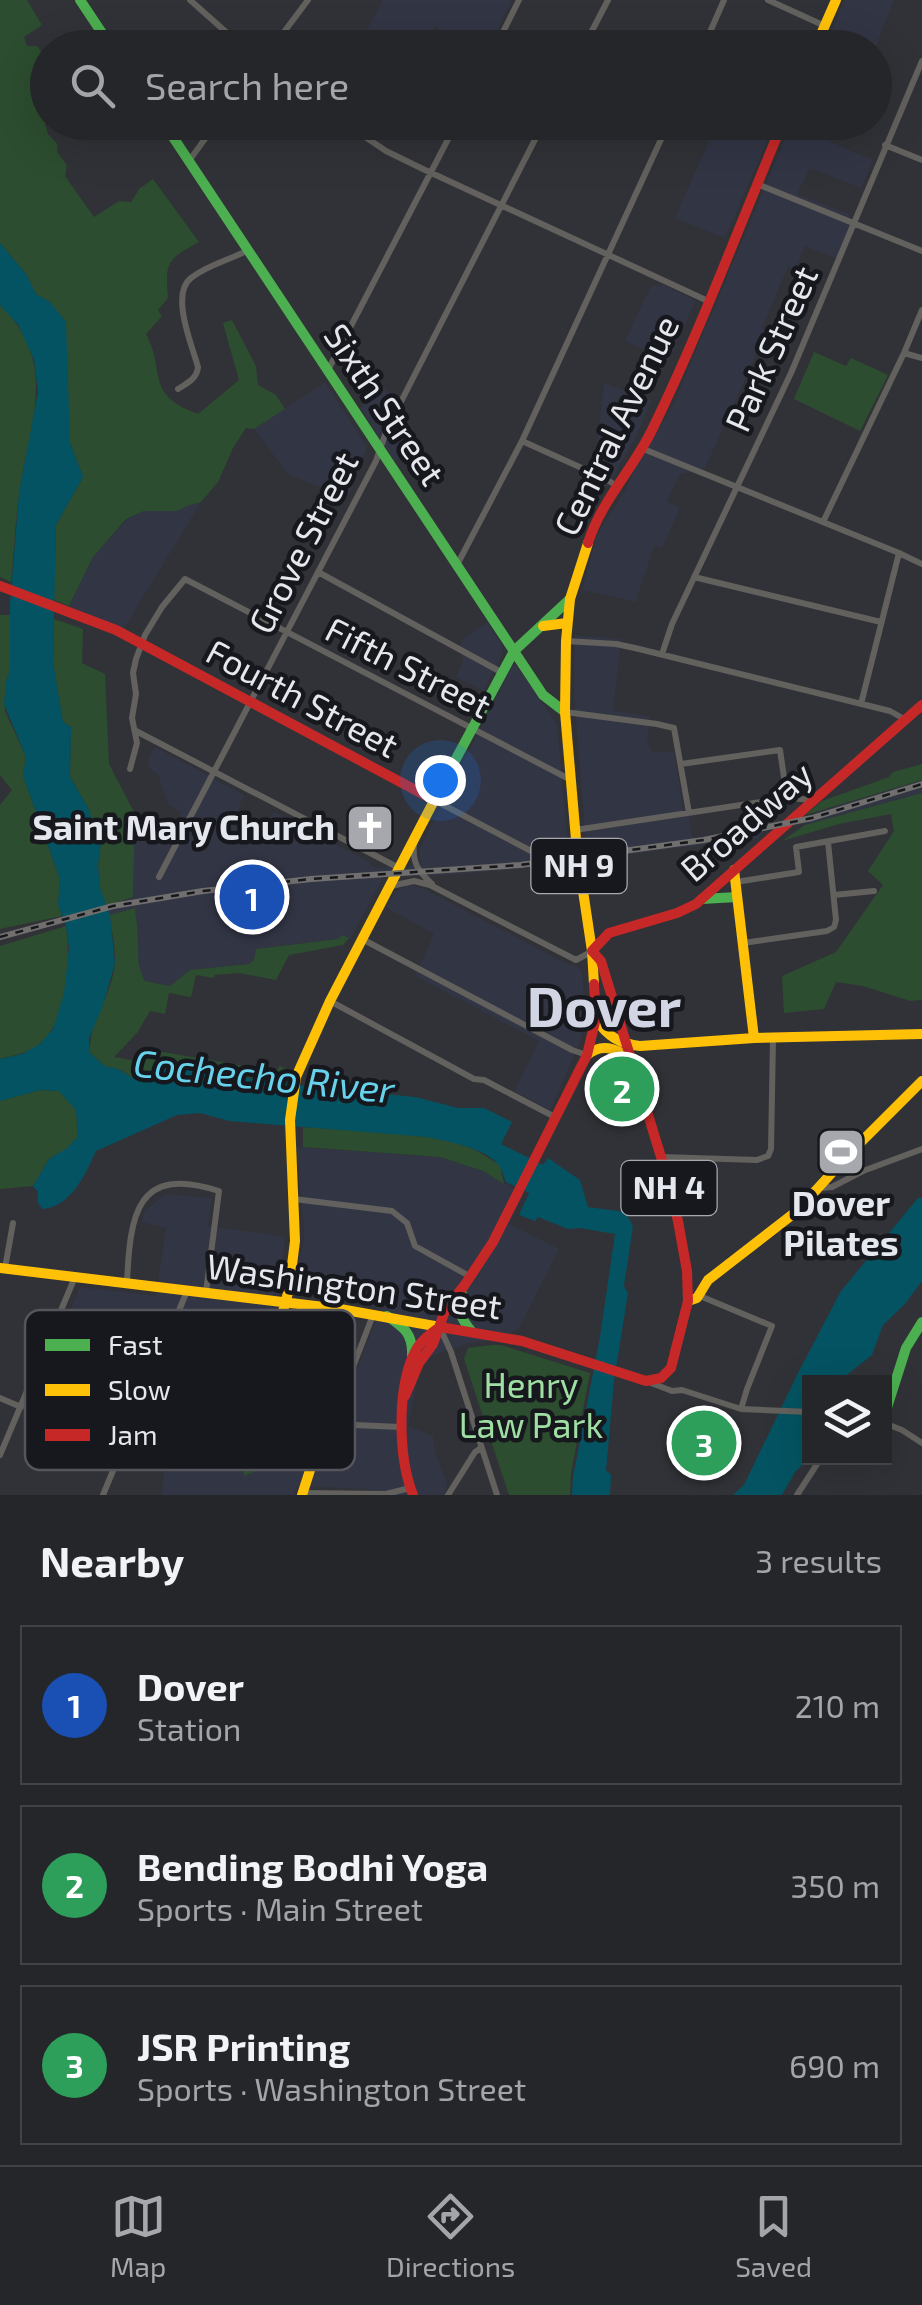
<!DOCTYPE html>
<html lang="en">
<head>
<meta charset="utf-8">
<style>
	:root { --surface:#252629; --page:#313235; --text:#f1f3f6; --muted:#a3a5a8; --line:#424346; --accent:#a6a8ae }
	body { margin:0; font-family:"Exo 2",sans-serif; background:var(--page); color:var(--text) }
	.controls { position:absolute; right:30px; bottom:30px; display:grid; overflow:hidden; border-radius:0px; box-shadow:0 10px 40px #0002 }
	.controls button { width:90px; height:90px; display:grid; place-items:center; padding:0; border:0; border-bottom:2px solid var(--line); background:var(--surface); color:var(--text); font:50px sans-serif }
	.you { position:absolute; left:440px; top:780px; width:35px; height:35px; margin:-25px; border:8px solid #fff; border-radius:50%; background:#1a73e8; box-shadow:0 0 0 15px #1a73e833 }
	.badge { display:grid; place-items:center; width:65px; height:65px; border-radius:50%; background:var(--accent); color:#fff; font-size:32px; font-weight:700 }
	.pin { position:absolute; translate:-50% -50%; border:5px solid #fff; box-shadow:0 2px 10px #0006 }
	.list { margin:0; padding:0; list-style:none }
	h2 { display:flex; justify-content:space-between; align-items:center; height:130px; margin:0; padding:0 40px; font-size:42px }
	h2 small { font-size:32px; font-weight:400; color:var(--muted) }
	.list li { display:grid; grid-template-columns:65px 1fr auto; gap:30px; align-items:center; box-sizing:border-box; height:160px; margin:0 20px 20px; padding:0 20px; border:2px solid var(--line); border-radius:0px }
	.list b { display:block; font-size:38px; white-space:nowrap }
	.list p { margin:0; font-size:32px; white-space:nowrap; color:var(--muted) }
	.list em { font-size:32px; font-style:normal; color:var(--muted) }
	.icon { flex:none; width:55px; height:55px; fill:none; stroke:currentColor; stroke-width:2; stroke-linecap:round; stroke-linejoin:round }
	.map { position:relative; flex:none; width:922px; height:1495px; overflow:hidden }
	.search { position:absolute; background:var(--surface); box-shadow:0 10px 40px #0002; left:30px; right:30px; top:30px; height:110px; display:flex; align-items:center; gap:25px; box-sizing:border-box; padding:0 35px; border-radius:55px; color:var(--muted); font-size:38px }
	.sheet { height:670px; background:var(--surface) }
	nav { display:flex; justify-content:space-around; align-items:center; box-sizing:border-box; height:140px; border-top:2px solid var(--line); background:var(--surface); font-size:28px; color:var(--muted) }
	nav a { display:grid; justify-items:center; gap:5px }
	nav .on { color:var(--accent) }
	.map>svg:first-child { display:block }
	.built { fill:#323544 }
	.green { fill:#2c4d2f }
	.water { fill:#045362 }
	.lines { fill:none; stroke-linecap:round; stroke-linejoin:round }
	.street { stroke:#63615d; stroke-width:6 }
	.fast { stroke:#4caf50; stroke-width:10 }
	.slow { stroke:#ffc107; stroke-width:10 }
	.jam { stroke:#c62828; stroke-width:10 }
	.rail-casing { stroke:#706f6d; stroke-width:6 }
	.rail { stroke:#17181d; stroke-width:2.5; stroke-dasharray:8; stroke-linecap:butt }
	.labels { text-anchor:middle; stroke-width:9; stroke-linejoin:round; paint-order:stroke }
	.shield { fill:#17181d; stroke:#a7a9af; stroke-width:2.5 }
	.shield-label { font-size:32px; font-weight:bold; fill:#e5e7ee }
	.street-label { font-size:35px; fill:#e5e7ee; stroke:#17181d }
	.poi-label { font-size:35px; font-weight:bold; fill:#e5e7ee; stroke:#17181d; text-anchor:end }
	.park-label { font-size:35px; fill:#9fdfa3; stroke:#17181d }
	.water-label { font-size:38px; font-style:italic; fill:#67d2ec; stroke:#17181d }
	.town-label { font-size:55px; font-weight:bold; fill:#d2d5e3; stroke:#17181d }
	.key { fill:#17181d; stroke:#55565c; stroke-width:2.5 }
	.key-label { font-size:28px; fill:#e5e7ee }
</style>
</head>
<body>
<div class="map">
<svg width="922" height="1495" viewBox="0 0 922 1495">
	<rect width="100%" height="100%" fill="#313237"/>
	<!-- built -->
	<path class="built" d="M383,0h129l-23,47h-13l-41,-21 -10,21h-64l-2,-3z
		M845,0h49l-19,49 -51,-2z
		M717,123h58l-50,115 -50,-20z
		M791,125l82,35 -12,28 -51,-20 -13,26 52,20 1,16 -12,29 -33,-13 -10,23 -7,-2 -26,60 5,3 -62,138 -25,6 -13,27 13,7 -18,40 -8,-3 -18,57 -54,-12 15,-55 30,-48 7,-17 39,-65z
		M662,284l33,17 -26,59 -44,-19 26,-55h10z
		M325,382l42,65 -20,51 -59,-24 -34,-45z
		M604,383l48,17 -17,39 -28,48 -24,-11 14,-28z
		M384,387l18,22 -7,16 19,16 -19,21 -35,-54z
		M201,502l-78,128 -54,-24 24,-49 34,-38 17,-8h33l10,-5z
		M487,622l16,25 -1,9 -19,35 -27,-14 7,-17 -2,-20z
		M575,635l46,4 -8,71 37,7 -3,23 4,12h23l9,57 6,8 3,21 80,-14 -15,14 -167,21 -30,6 -114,10 -64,2 -1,5 -31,57 -8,-4 -4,4 -82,10 -2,11 -5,4 -59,6 -19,16 -26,-5 -7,-15 -2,-11 3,-10 -4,-37 -25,7 -4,-9 27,-9 2,-83 14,3 25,13 8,-11 -3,-3 2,-4 -13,-8 -10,-30 -7,-4 -3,-4 1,-10 6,-9 89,48 -12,30 23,14 19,-27 92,48 9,8 46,-3 -2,-15 93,-184 4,-1 41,60 12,131 18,-2 -13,-160z
		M922,780v13l-117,32 13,-13z
		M407,885l13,2 151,79 2,-2 6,4 3,5 4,45 -7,26 -29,66 -36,-19 25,-50 -124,-65 19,-42 -48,-27 8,-14z
		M296,1147l144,10 43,14 41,23 -15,30 50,25 -39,77 -17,13 -34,4 -36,12 -13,14 -12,57 25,10 2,17 12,29 -2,13h-72l-1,-6 -75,-3 -4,9h-131l3,-33 -4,-37 -19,-9 8,-16 22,9 7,-2 29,11 6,-9 5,-22 -11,-16 4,-31 -43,-14 -24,52 -59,-24 10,-24 -29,-11 13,-32 76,9 10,-68 -24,-6 2,-10 21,-18 47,4 -4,28 77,11 -13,106 -7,37 36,51h10l5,17 9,-18 8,-1 48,-121 -85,-15 -1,-4 4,-31 4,-12 1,-20z"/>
	<!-- green -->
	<path class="green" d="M0,0h27l15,25 -18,12 3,9h10l10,13 1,55 -3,10 3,10 10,11 -1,7 10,13 -2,11 29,41 25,-16 12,1 9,-14 13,-9 46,63c-32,18 -34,19 -31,56l-10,12 4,6 -16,18c20,38 -2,60 52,80l41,-34 -16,-57 9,-3 24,46 2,19 18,10 9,14 -31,20 -8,-1 -13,20 -15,34 -17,20 -14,4 -10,5h-33l-18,8 -33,38 -24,49 -15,-6 2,-75 27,-48 -13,-34 -20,-141 -14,-8 -10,-20 -26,-31z
		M0,305c61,59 28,120 19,191 -4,28 -5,57 -8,86l-11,-5z
		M814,352l32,14 5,-8 37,17 -28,56 -66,-32z
		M0,615h10v55l-4,12 -1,29 21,46 -3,19 37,103 -2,26 4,11 -62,13v-124l12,-15 -12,-15z
		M54,619l29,10 -1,34 23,11 4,90 26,50 -2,83 -27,9 -6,-18 -2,-23 3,-22 -14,-37 -17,-29 1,-50 -8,-5 -10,-59z
		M922,764v16l-117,35 17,-14 67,-24 4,-5z
		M922,793v207l-12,1 -47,-15 -27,-4 -12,27 -40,4 -2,-37 54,-24 47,-67 -15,-14 26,-40 -3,-17 -52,10 -57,17 23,-16z
		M135,908c1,11 3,22 3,33 1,18 -2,22 7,40l25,5 20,-16 59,-6 5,-4 2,-11 82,-10 4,-4 7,3 -6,7 -54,10 -13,25 -37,-7 -24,2 -1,3 -18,-3 -5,22 -22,-4 -4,21 -15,-3 -13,22 -23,24 23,4 14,-11 125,21 4,-5 6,3 -4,13 -93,-12 -7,-5 -25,-2 -2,10c-29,15 -24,-6 -49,-6l-16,-14c-2,-31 23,-59 25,-91 1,-15 -4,-32 -5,-47z
		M66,926c5,33 2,98 -29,120 -11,8 -24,9 -37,13v-113z
		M40,1090l20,1 16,19 2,27 -11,12 -18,10 -16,27 -33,3v-88z
		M303,1127c49,4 125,3 170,22 9,4 18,11 27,16l4,19 -21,-13 -43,-14 -137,-10z
		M492,1345h9l89,28 -19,100 -1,22h-61l-45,-136 4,-11z
		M245,1431l31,5 11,17 -2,13 -24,3 -17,7v-16l6,-2 -6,-3z"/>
	<!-- water -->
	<path class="water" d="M0,243l26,31 10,20 14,8 16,20 4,121 13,34 -27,48 -3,137 10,60 8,5 -1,50 17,29 14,37 -3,22 2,23 10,27 5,48 -12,42 -14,34 1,14 16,14c24,0 20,21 49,6l2,-11 25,3 7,5 124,17 102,10 43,11h26l28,14 -11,22 42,21 5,-7 32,22 8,27 37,5 8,14 -9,60 4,7 -14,88 -8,89 5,5 -1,20h-38l1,-18 27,-140 15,-103 -35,-6 -12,1 -30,-12 -3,4 -16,-6 10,-22 -23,-11c-2,-4 -3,-10 -6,-15 -10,-18 -54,-26 -73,-30l-198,-16 -29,-8 -23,2 -81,36c-11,24 -25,56 -54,58l-5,-8 1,-9 -5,-6 16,-27 17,-10 12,-12 -2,-27 -17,-19 -19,-1 -40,11v-42l22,-5 18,-10 13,-15 11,-36 5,-45 -3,-22 -8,-21 2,-26 -37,-103 3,-19 -22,-53 2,-22 4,-12v-66l9,-111 19,-101 -4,-32 -15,-34 -19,-21z
		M918,1198h4v83l-18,24 -21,20 -11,30 -34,27h-28v76l-15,14 -13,23h-49l11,-10 54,-112 43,-82z"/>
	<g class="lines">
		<!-- street -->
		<path class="street" d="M190,0l54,48
			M768,0l57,26
			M272,48l36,-48
			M495,48l24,-48
			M583,48l25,-48
			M703,48l21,-48
			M343,122l43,29 39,19 283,131
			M885,145l37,15
			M189,161l28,-39
			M757,184l165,67
			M904,353l18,5
			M328,370l129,-248
			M178,389c9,-6 19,-10 20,-22 -6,-22 -28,-73 -7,-89 16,-13 39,-18 57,-28
			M522,441l82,37 13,8
			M641,448l258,105 23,11
			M823,522l81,-169 18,-43
			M457,565l65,-124 147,-319
			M318,572l183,100
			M694,577l187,45
			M566,641l50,3 19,4 255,63 16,9
			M662,654l10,-30 119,-251 131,-312
			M861,704l38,-151
			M565,712l92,12 17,4 15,85
			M136,731l263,137
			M681,764l99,-14 7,48
			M130,769l7,-26 -5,-25 4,-24 -3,-21 3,-14 9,-24 17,-28 23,-28 386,201
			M434,800l97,51 16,3 30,-3
			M575,830l212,-32 28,2
			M414,843c-2,20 4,28 18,41
			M159,877l217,-416 11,-32 157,-307
			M736,882l63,-10 -3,-25 89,-16
			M391,886l23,-5 16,4 146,75 15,-8
			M834,895l40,-4
			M362,939l210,111 15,5
			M743,943l84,-12 7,-4 2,-7 -8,-78
			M330,1001l144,78 10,1 71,37
			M661,1157l96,3 11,-4 3,-7 2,-111
			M821,1188l11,-1 31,-16 59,-22
			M294,1199l98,12 15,12 8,23 56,31
			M5,1268l8,-45
			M127,1283c3,-68 9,-119 92,-92l-13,101
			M700,1296l72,30 -25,63 -6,20
			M440,1328l11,24 46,143
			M47,1343l166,71 63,10 12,-2 10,-7
			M646,1381l26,10 10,-1 59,19 69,3
			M0,1398l21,9
			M884,1423l18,7 20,13
			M331,1424l69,3
			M0,1455l75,-178
			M312,1466l19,-42 42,-109
			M303,1493l83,1 24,-6
			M103,1495l84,-204
			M448,1495l27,-43 6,-4
			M797,1495l24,-37"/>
		<!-- fast -->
		<path class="fast" d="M80,0l32,48
			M163,122l380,573 22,17
			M451,768l63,-117 56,-52
			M702,899l35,-2
			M462,1294c-5,17 -1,25 10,38
			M387,1316c17,11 26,18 25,39
			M884,1417l22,-69 16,-26"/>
		<!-- slow -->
		<path class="slow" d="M815,48l21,-48
			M588,543l-18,56 -4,42 -1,71 12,139 15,100 2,33
			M543,626l24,-3
			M734,870l20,168
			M596,1019c11,17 24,25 44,27l114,-8 168,-4
			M587,1055c15,-12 28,-7 42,3
			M0,1268l340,41 100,18
			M688,1301l9,-3 11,-18 89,-69 53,-58 72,-72
			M302,1495l9,-28 -2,-29 -7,-18 -23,-30 -5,-21 8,-54 7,-26 6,-48 -5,-121 6,-43 34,-76 121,-233"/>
		<!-- jam -->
		<path class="jam" d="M588,543c13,-42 46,-75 65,-115 48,-99 87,-204 130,-306
			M0,586l116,44 318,170
			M592,951l17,-18 68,-20 19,-9 226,-199
			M440,1327l82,14 124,40 15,-3 10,-10 17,-67 -1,-30 -9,-50 -17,-64 -60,-196 -8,-9
			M405,1396l14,-33 14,-19 13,-36 18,-22 29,-44 94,-187 9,-37 -2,-34
			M413,1495c-15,-38 -17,-111 4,-147 6,-9 14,-15 23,-21"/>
		<!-- rail casing -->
		<g class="rail-casing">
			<path id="rail" d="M0,937l113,-31 90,-15 108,-12 209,-14 184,-25 108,-22 110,-34"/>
		</g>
		<!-- rail -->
		<use href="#rail" class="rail"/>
	</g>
	<!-- icons -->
	<defs>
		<g id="church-square" transform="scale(2.5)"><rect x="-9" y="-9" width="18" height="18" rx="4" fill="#a6a8ae" stroke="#17181d"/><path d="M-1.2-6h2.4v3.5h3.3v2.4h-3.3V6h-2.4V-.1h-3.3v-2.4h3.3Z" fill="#fff"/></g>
		<g id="stadium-square" transform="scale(2.5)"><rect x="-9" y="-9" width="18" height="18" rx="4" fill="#a6a8ae" stroke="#17181d"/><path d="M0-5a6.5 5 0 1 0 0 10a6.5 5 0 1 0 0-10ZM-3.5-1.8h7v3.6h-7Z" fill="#fff"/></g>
	</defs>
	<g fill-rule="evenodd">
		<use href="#church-square" x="370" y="828"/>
		<use href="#stadium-square" x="841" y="1152"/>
	</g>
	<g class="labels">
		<!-- shield labels -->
		<g class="shield">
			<rect x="531.5" y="839" width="95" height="54" rx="8"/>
			<rect x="621.5" y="1161" width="95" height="54" rx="8"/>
		</g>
		<g class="shield-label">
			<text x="579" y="877">NH 9</text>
			<text x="669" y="1199">NH 4</text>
		</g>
		<!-- street labels -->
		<g class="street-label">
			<text transform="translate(772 349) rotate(-66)" y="12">Park Street</text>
			<text transform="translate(384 405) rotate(56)" y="12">Sixth Street</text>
			<text transform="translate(617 426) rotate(-64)" y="12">Central Avenue</text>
			<text transform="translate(304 543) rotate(-63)" y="12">Grove Street</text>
			<text transform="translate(408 668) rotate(27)" y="12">Fifth Street</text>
			<text transform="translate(302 699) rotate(28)" y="12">Fourth Street</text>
			<text transform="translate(747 822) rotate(-41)" y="12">Broadway</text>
			<text transform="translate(354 1287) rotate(8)" y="12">Washington Street</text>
		</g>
		<!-- poi labels -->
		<g class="poi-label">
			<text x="335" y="840">Saint Mary Church</text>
			<text x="841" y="1216" text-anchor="middle">Dover<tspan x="841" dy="40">Pilates</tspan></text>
		</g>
		<!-- park labels -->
		<g class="park-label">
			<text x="531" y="1398">Henry<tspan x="531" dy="40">Law Park</tspan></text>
		</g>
		<!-- water labels -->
		<g class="water-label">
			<text transform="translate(264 1077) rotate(6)" y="13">Cochecho River</text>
		</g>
		<!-- town labels -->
		<g class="town-label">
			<text x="604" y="1027">Dover</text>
		</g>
	</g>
	<!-- legend -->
	<rect x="25" y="1310" width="330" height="160" rx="15" class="key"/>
	<rect x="45" y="1339" width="45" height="12" fill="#4caf50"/>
	<rect x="45" y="1384" width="45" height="12" fill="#ffc107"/>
	<rect x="45" y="1429" width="45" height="12" fill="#c62828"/>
	<g class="key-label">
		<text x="108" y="1355">Fast</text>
		<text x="108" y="1400">Slow</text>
		<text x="108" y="1445">Jam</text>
	</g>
</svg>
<div class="controls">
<button><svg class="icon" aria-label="layers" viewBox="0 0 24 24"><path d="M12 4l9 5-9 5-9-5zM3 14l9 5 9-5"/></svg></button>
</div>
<div class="you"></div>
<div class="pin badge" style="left:252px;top:897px;background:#1a4fb4">1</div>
<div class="pin badge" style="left:622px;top:1089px;background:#2e9e5b">2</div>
<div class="pin badge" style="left:704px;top:1443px;background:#2e9e5b">3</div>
<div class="search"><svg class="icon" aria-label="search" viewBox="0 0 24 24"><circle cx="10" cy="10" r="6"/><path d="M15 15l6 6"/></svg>Search here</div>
</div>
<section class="sheet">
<h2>Nearby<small>3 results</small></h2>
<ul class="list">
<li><span class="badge" style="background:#1a4fb4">1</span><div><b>Dover</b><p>Station</p></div><em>210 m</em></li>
<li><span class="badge" style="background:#2e9e5b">2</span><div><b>Bending Bodhi Yoga</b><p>Sports · Main Street</p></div><em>350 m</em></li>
<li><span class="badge" style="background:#2e9e5b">3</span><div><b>JSR Printing</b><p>Sports · Washington Street</p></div><em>690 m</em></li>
</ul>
</section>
<nav>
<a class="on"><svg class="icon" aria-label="map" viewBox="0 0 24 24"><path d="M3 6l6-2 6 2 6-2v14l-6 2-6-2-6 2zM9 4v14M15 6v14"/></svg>Map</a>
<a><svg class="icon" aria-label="directions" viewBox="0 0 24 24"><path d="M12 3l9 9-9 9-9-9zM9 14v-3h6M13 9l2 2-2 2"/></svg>Directions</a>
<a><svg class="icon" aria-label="saved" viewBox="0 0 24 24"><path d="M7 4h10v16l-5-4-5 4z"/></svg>Saved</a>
</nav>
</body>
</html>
